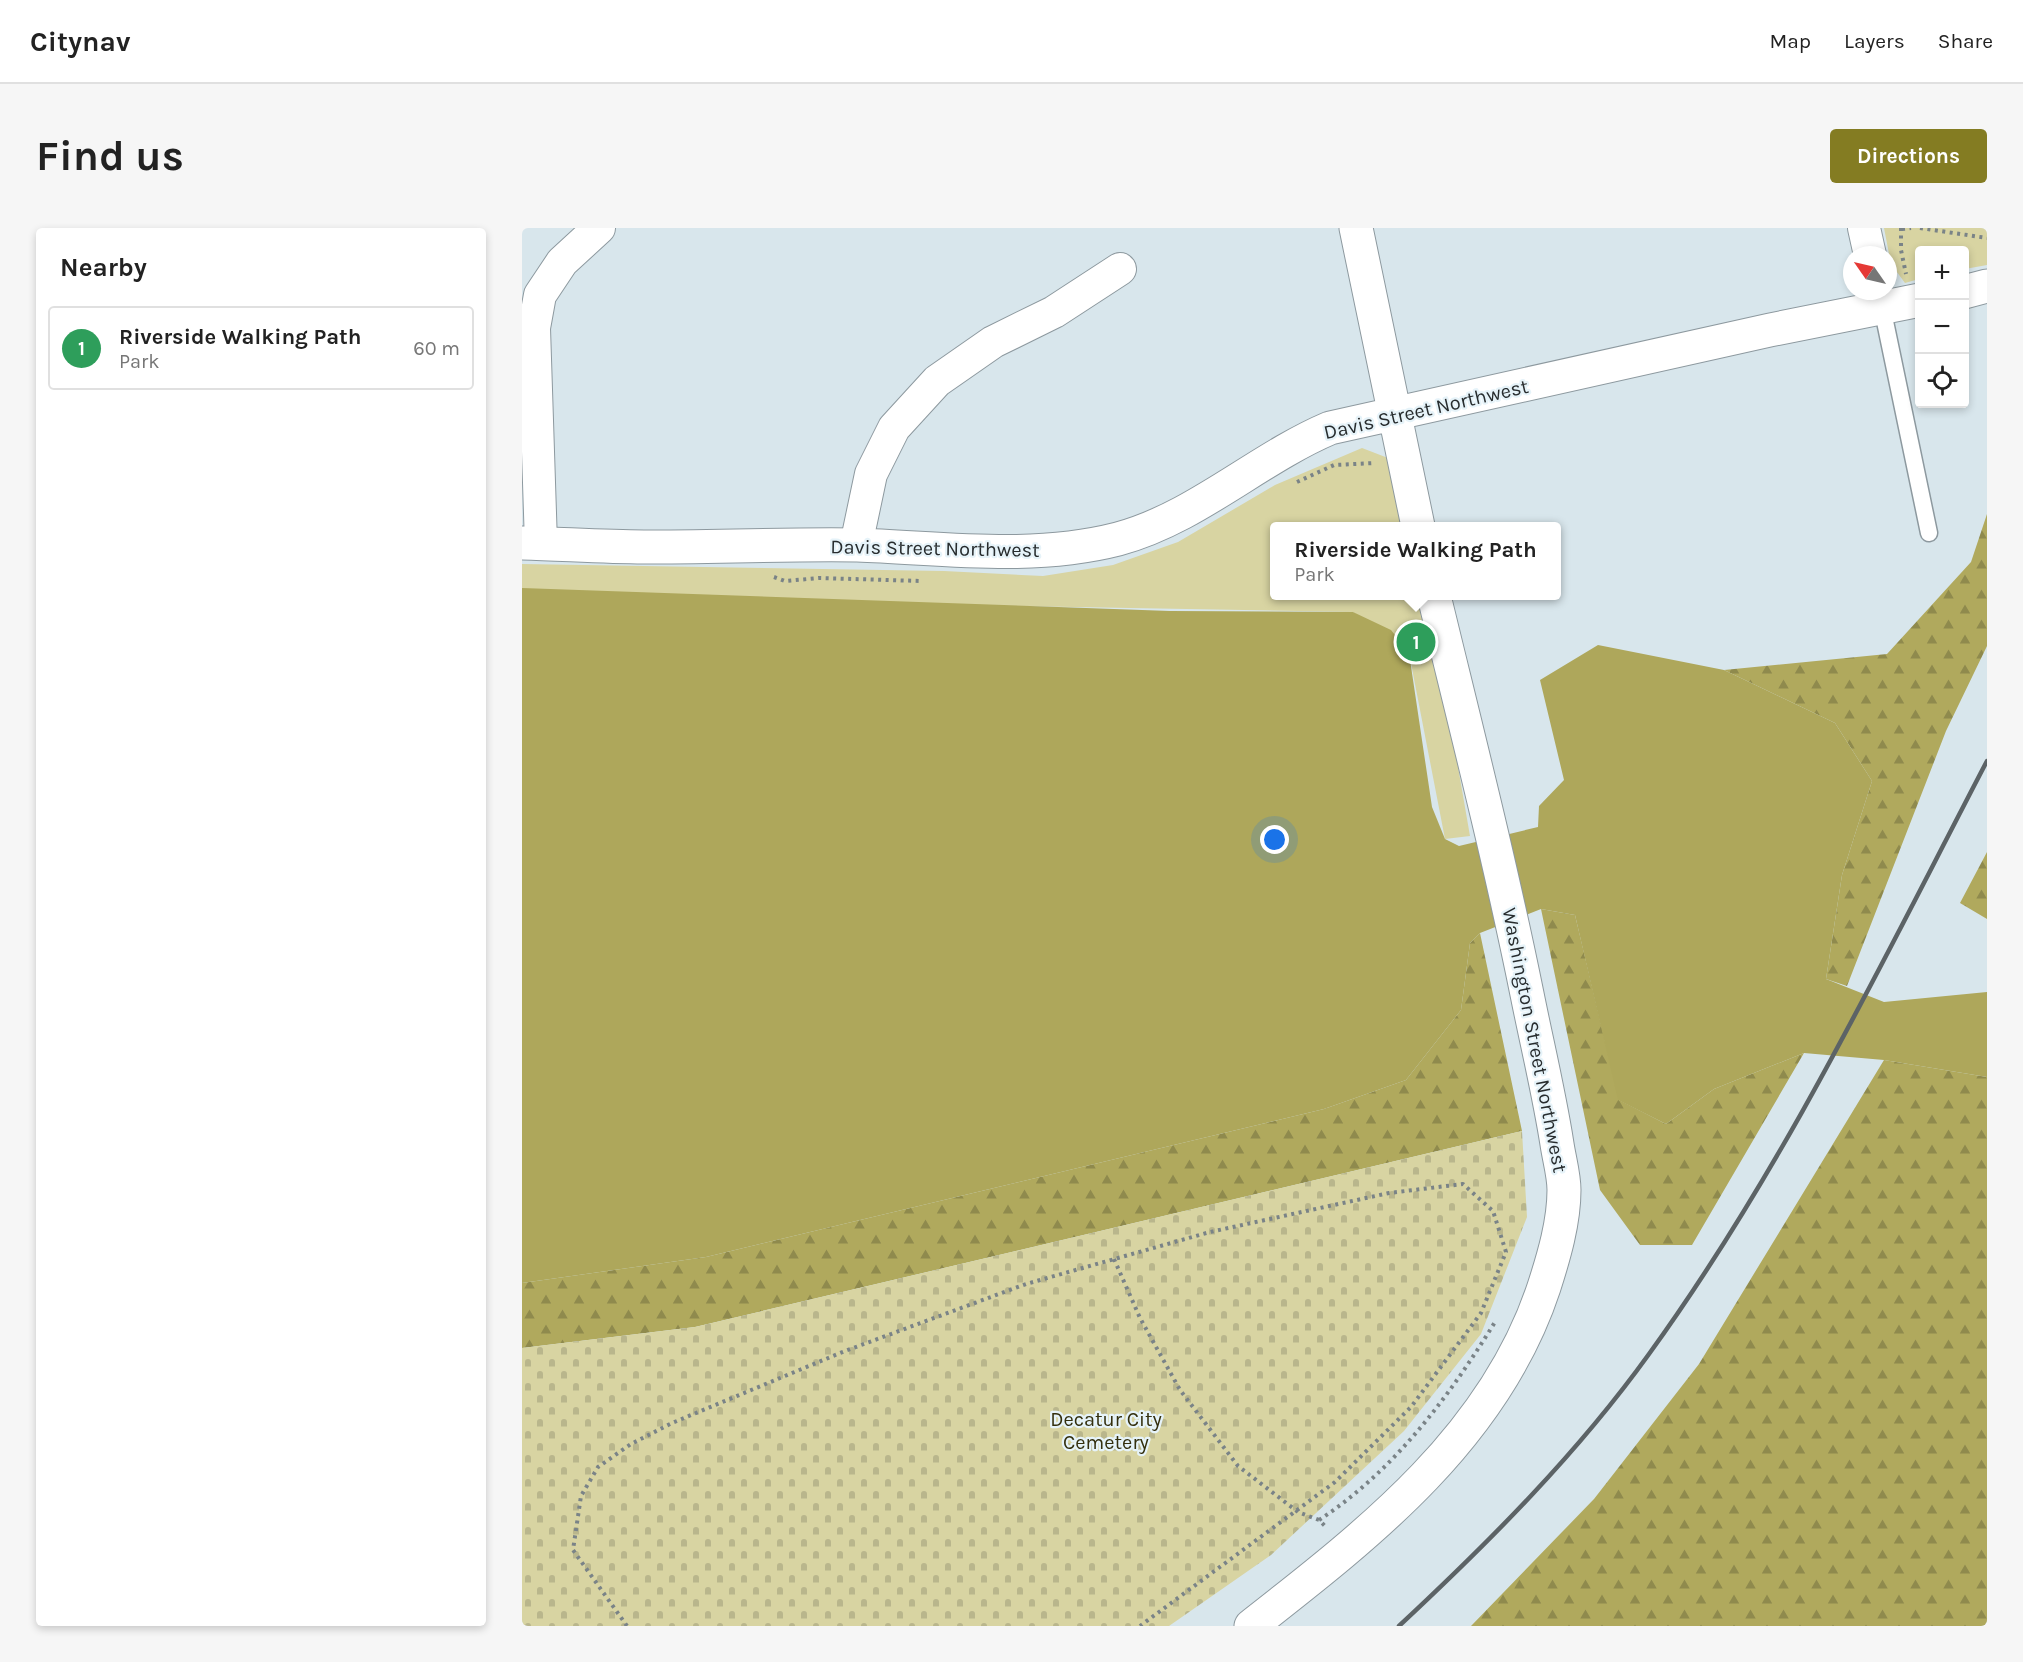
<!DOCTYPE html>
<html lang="en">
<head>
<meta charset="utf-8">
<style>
	:root { --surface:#fff; --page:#f6f6f6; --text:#222; --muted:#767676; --line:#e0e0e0; --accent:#847c22 }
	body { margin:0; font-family:Karla,sans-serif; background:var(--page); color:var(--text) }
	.controls { position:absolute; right:18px; top:18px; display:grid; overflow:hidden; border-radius:6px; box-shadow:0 3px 9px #0003 }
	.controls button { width:54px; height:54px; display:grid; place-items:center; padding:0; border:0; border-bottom:2px solid var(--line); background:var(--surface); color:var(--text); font:30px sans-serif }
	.compass { position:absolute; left:1321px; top:18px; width:54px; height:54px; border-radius:50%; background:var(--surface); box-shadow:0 3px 9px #0003; rotate:304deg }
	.you { position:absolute; left:753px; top:612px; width:21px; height:21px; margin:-15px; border:4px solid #fff; border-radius:50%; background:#1a73e8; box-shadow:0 0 0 9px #1a73e833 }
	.badge { display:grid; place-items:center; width:39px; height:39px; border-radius:50%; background:var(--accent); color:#fff; font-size:20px; font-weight:700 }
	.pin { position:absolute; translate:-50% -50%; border:3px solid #fff; box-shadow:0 2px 6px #0006 }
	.popup { position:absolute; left:748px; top:294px; width:291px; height:78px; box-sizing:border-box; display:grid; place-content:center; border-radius:6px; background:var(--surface); filter:drop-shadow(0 2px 4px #0005); font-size:20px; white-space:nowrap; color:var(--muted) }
	.popup b { font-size:22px; color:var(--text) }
	.popup::after { content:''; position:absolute; left:50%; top:100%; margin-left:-12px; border:12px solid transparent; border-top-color:var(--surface) }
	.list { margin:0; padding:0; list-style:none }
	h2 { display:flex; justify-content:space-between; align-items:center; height:78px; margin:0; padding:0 24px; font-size:26px }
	h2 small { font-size:20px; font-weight:400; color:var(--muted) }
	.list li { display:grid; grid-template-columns:39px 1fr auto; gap:18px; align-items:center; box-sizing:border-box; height:84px; margin:0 12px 12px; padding:0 12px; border:2px solid var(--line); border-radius:6px }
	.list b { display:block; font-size:22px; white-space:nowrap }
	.list p { margin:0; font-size:20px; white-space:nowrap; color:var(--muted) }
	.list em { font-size:20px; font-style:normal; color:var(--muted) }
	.icon { flex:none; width:33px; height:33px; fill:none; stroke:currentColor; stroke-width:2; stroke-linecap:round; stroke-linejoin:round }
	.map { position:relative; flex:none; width:1465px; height:1398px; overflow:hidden; border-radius:6px }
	header { display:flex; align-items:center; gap:36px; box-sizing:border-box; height:84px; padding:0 30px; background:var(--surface); border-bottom:2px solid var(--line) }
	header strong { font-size:28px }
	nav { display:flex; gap:33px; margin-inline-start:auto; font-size:21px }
	.intro { display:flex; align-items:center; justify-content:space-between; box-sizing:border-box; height:144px; padding:0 36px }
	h1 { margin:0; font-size:42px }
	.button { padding:15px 27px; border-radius:6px; background:var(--accent); color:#fff; font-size:21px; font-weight:700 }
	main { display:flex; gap:36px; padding:0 36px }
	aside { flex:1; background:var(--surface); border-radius:6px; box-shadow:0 3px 9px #0003 }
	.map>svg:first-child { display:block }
	.forest { fill:url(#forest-firs) }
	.cemetery { fill:url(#cemetery-stones) }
	.park { fill:#d8d4a2 }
	.water { fill:#aea75b }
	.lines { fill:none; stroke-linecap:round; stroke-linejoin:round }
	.service-casing { stroke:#8d999f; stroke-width:19 }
	.minor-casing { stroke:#8d999f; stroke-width:34 }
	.tertiary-casing { stroke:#8d999f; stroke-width:35 }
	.path { stroke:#7a8387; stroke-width:4; stroke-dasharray:3 4.5; stroke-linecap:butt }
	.service { stroke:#fff; stroke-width:16 }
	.minor { stroke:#fff; stroke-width:32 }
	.tertiary { stroke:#fff; stroke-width:33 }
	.rail { stroke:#5c6366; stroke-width:4.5 }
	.labels { text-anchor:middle; stroke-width:4.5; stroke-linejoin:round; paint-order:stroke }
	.street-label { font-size:20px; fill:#272c2e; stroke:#e6f3f9 }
	.park-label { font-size:20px; fill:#332f0d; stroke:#e6f3f9 }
</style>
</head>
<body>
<header>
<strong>Citynav</strong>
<nav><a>Map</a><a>Layers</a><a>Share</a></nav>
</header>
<div class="intro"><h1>Find us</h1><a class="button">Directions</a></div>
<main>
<aside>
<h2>Nearby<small></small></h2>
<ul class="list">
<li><span class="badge" style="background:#2e9e5b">1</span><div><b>Riverside Walking Path</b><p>Park</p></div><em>60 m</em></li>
</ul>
</aside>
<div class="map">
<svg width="1465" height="1398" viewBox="0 0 1465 1398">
	<defs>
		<pattern id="forest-firs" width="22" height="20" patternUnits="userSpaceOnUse" patternTransform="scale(1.5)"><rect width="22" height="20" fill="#b0a95d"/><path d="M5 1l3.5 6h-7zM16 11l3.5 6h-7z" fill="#8f8a4d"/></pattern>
		<pattern id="cemetery-stones" width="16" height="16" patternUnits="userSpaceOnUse" patternTransform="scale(1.5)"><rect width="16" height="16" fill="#d8d4a2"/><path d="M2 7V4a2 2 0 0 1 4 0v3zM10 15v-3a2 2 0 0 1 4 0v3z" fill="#b9b68c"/></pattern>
	</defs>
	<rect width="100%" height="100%" fill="#d8e6ec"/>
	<!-- forest -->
	<path class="forest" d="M1465,286v132l-41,85 -99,255 -21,-7 16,-104 30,-94 -37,-58 -111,-53 163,-16 84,-92z
		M1465,624v67l-27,-16z
		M1019,681l34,6 44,185 47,24 48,-35 90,-36 -112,192h-52l-40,-55z
		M958,705l42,198 -827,196 -173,21v-65l184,-26 618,-148 82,-29 55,-70 9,-67z
		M1362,832l103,17v549h-516l123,-127 105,-135z"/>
	<!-- cemetery -->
	<path class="cemetery" d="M1000,903l5,86 -46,117 -77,97 -133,124 -102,71h-647v-278l173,-21z"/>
	<!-- park -->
	<path class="park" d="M1362,0h103v37l-22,4 -1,-19h-44l-1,29 -14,4 -14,-19z
		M840,220l26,10 17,68h-130v70h146l32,142 17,98 -25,3 -36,-186 -56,-41 -831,-15v-33l422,7 99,5 70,-11 65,-23 97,-57z"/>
	<!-- water -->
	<path class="water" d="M0,360l648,23 183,1 38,18 18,23 23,154 13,32 14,7 79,-19 1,-21 25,-26 -24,-100 58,-35 126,25 111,53 37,58 -30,94 -16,104 58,23 103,-10v85l-103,-17 -80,-7 -90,36 -48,35 -48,-24 -43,-185 -34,-6 -61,24 -10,10 -9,67 -55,70 -82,29 -618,148 -184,26z"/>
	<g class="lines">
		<!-- service casing -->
		<g class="service-casing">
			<path id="service" d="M1360,79l47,226"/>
		</g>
		<!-- minor casing -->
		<g class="minor-casing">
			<path id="minor" d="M1342,0l6,27
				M19,316l-7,-216 6,-33 22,-33 37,-34
				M334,317l15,-71 23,-46 43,-47 56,-39 61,-30 66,-43"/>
		</g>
		<!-- tertiary casing -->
		<g class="tertiary-casing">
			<path id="tertiary" d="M834,0l62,298
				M1442,64l23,-6
				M0,315c41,1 81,4 122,4 71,0 142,-3 213,-2 87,3 175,16 261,-6 78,-21 139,-80 212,-111l440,-98 150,-30
				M729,1398c119,-93 244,-190 293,-339 10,-31 20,-65 20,-97 0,-15 -5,-32 -7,-46 -8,-51 -20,-100 -30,-150 -27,-133 -61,-266 -93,-398"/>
		</g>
		<!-- path -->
		<path class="path" d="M1379,0v22l5,24
			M1398,0l67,10
			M1380,1l9,-1
			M775,254l37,-17 41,-2
			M252,349l11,4 34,-3 103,3
			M592,1031l26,59 40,72 58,76 60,46 21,8 7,7
			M797,1292c74,-48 130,-123 176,-198
			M105,1398l-54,-76 8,-54 17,-29 33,-23 41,-21 173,-72 181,-67 184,-52 179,-39 74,-9 30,27 13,41 -25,61 -70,94 -76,75 -195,144"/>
		<!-- service -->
		<use href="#service" class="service"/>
		<!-- minor -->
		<use href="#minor" class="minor"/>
		<!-- tertiary -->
		<use href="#tertiary" class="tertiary"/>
		<!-- rail -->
		<path class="rail" d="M877,1398c90,-84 178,-172 250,-272 134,-185 233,-392 338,-593"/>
	</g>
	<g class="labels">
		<!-- street labels -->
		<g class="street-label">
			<text transform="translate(904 181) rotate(-13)" y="7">Davis Street Northwest</text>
			<text transform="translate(413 320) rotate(1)" y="7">Davis Street Northwest</text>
			<text transform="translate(1013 812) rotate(79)" y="7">Washington Street Northwest</text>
		</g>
		<!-- park labels -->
		<g class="park-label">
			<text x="584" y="1198">Decatur City<tspan x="584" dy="23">Cemetery</tspan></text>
		</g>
	</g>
</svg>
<div class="controls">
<button>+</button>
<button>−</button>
<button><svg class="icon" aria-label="locate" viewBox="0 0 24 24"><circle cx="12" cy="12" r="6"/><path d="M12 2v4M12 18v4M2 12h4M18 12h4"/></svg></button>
</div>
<svg class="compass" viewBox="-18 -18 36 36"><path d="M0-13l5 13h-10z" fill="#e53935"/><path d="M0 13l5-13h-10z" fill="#767676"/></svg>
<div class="you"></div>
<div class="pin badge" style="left:894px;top:414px;background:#2e9e5b">1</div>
<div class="popup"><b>Riverside Walking Path</b>Park</div>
</div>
</main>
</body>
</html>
